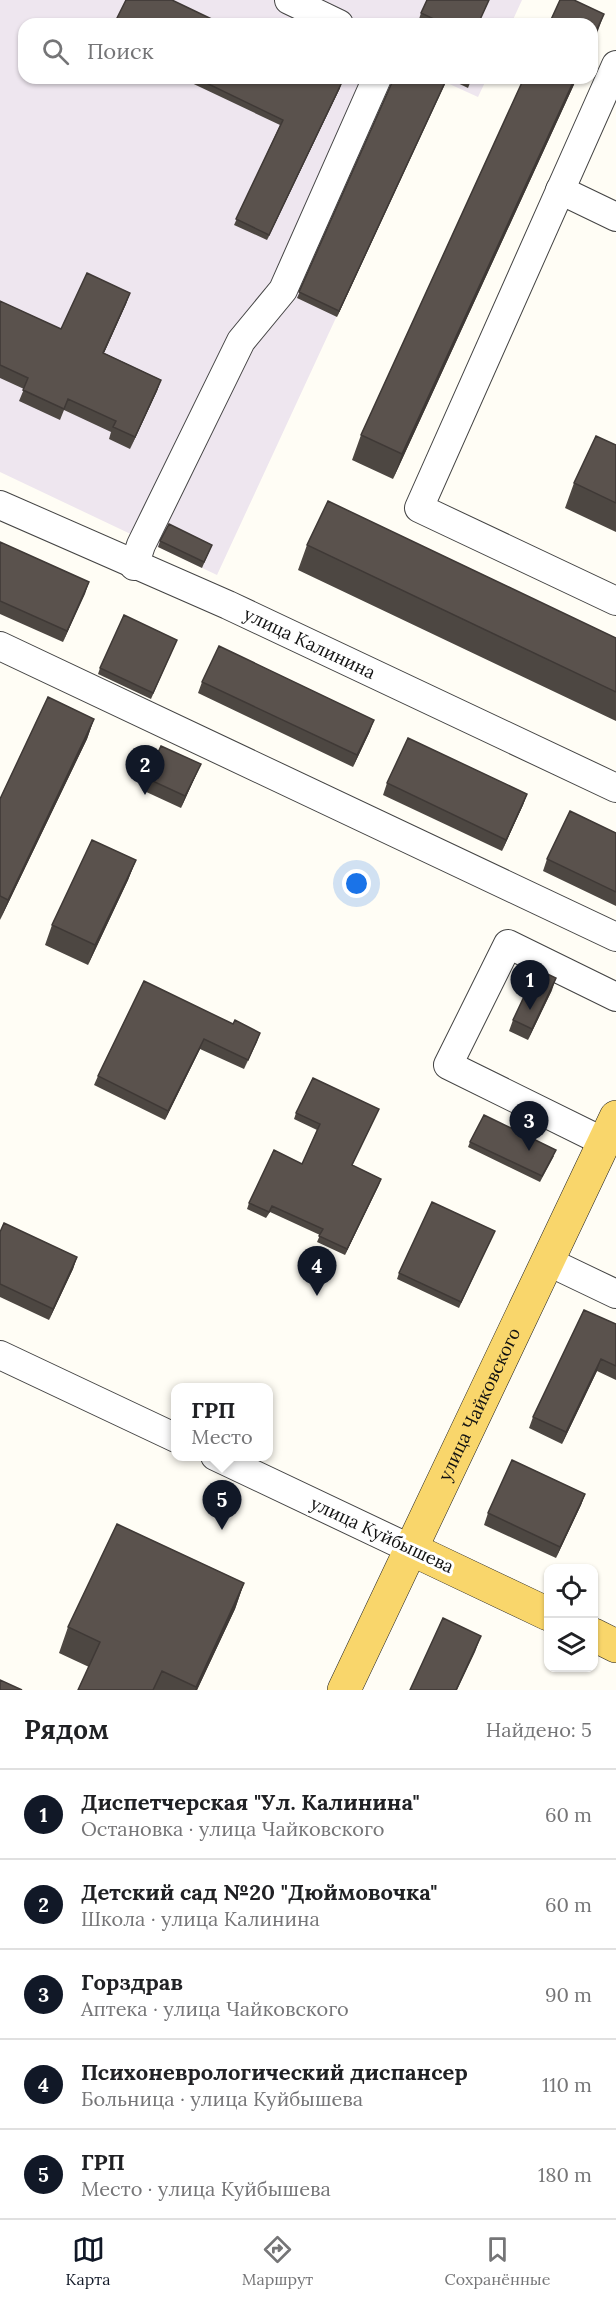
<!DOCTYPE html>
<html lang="ru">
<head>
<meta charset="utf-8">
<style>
	:root { --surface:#fff; --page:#f6f6f6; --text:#202124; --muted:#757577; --line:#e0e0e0; --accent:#111827 }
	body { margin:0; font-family:Lora,serif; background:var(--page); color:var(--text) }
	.controls { position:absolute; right:18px; bottom:18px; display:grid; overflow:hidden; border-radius:12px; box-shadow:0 2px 4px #0004 }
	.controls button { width:54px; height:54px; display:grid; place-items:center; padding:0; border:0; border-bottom:2px solid var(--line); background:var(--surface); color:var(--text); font:30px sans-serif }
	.you { position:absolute; left:357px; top:884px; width:21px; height:21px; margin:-15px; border:4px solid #fff; border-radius:50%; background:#1a73e8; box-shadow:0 0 0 9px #1a73e833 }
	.badge { display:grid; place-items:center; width:39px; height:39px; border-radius:50%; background:var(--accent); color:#fff; font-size:20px; font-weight:700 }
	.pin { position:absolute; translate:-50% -50px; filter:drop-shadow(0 2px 3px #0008) }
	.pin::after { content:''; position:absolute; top:32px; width:21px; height:18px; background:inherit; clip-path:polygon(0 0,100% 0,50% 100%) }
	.popup { position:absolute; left:171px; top:1383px; width:102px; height:78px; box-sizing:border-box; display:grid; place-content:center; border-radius:12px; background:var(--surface); filter:drop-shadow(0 2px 4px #0005); font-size:20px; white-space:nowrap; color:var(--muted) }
	.popup b { font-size:22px; color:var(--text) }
	.popup::after { content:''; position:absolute; left:50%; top:100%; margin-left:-12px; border:12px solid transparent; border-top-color:var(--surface) }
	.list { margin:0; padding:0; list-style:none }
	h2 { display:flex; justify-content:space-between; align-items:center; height:78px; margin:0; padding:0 24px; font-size:26px }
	h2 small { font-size:20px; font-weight:400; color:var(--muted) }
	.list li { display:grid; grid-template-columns:39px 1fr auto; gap:18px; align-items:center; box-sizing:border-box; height:90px; padding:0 24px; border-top:2px solid var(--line) }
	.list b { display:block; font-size:22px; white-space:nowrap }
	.list p { margin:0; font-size:20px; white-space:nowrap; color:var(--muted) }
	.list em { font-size:20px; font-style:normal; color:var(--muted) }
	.icon { flex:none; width:33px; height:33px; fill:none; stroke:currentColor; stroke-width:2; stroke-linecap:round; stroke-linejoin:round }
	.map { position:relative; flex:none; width:616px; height:1690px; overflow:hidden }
	.search { position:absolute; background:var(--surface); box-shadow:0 2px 4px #0004; left:18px; right:18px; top:18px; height:66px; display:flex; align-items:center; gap:15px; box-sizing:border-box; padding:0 21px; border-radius:18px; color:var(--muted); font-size:22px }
	.sheet { height:528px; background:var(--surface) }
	nav { display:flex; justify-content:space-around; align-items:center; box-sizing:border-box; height:84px; border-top:2px solid var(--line); background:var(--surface); font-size:16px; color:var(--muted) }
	nav a { display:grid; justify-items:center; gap:3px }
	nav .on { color:var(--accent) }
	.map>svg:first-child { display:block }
	.industrial { fill:#eee6ef }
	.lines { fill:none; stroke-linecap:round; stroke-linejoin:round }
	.minor-casing { stroke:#444; stroke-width:30 }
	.major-casing { stroke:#222; stroke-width:34 }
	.minor { stroke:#fff; stroke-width:28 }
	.major { stroke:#f9d66b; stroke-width:33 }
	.wall { fill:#4d4742 }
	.shaded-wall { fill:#3f3936 }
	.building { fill:#5a524d; stroke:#3f3936; stroke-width:1.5 }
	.labels { text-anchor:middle; stroke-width:6; stroke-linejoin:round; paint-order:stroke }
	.street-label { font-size:18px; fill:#111; stroke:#fff }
</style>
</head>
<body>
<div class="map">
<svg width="616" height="1690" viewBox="0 0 616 1690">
	<rect width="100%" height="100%" fill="#fffdf5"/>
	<!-- industrial -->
	<path class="industrial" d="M0,0h522l-11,24h-487v54h463l-9,19 -33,-15 -228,493 -217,-103z"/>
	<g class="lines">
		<!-- minor casing -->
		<g class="minor-casing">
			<g id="minor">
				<path d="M289,0l50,24"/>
				<path d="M616,65l-197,443 197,93"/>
				<path d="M560,190l56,27"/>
				<path id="s1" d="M0,505l228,100 388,183"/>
				<path d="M134,566l7,-21 100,-204 42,-51 94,-212"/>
				<path d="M0,646l616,291"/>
				<path d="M604,1142l-156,-77 60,-121 108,53"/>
				<path d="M547,1261l69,33"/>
				<path d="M0,1355l176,83"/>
				<path d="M215,1456l196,93"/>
			</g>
		</g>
		<!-- major casing -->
		<g class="major-casing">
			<g id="major">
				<path d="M411,1549l137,65"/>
				<path d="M594,1635l22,11"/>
				<path id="s2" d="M344,1690l272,-573"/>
			</g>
		</g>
		<!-- minor -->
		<use href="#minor" class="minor"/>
		<!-- major -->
		<use href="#major" class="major"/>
	</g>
	<!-- wall -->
	<path class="wall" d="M489,0l-11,24h-49l-10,-5 2,-6z
		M181,78h151l8,10 -73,152 -33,-15 46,-100z
		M394,78h78l-4,10 -21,-10 -110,239 -40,-19z
		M524,78h53l-184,401 -41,-19 9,-25z
		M130,293l-4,11 -22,49 57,27 -4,11 -27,58 -21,-10 2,-7 -47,-22 -4,10 -41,-19 5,-12 -24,-11v-77l61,28z
		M616,445v87l-51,-24 9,-25z
		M160,541l52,4 -10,23 -44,-21z
		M0,542l89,40 -26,60 -63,-28z
		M307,545l309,93v83l-318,-151z
		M177,640l-26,59 -53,-25 2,-6z
		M202,682l168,49 -17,36 -155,-74z
		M94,719l-7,20 -87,181v-121z
		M201,764l-20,44 -39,-18 4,-12z
		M387,783l140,11 -4,11 -21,46 -119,-56z
		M616,833v73l-73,-35 4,-12z
		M136,860l-8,20 -40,85 -43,-20 7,-20z
		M552,990l-24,50 -19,-9 4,-11z
		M233,1024l27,9 -16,36 -44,-20 -35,71 -71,-35 4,-9z
		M379,1109l-27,56 29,14 -36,76 -28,-13 3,-7 -50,-23 -4,6 -19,-9 2,-6 53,-39 15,-34 -23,-11 2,-6z
		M470,1142l84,14 -14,26 -72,-35z
		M495,1231l-36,77 -62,-29 2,-6z
		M0,1232l77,25 -4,12 -24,51 -49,-23z
		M616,1324v56l-19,-9 -35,73 -33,-16 4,-11z
		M585,1494l-4,11 -25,53 -72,-33 4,-12z
		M244,1583l-9,26 -38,81h-119l11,-23 -30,-14 9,-26z"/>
	<!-- shaded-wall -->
	<path class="shaded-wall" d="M604,14l-9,25 -3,6v-5z
		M447,78l-1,4 -109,235 2,-6z
		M575,78h2l-184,401 9,-25z
		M342,82l-2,6 -73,152 2,-5z
		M130,293l-4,11 -27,60 4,-11z
		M161,380l-4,11 -27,58 5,-12z
		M89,582l-4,12 -22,48 4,-11z
		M94,719l-7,20 -87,181 8,-20z
		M374,720l-4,11 -17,36 4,-12z
		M201,764l-20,44 4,-12z
		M527,794l-4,11 -21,46 4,-11z
		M136,860l-8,20 -40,85 7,-20z
		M556,978l-4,12 -24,50 4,-11z
		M260,1033l-3,9 -13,27z
		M204,1039l-4,10 -35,71 3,-9z
		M381,1179l-2,6 -34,70 2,-6z
		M77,1257l-4,12 -24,51 4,-11z
		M601,1359l-4,12 -35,73 4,-12z
		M585,1494l-4,11 -25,53 4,-11z
		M244,1583l-9,26 -38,81h-2z
		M481,1636l-6,16 -18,38h-1z"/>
	<!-- building -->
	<path class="building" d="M126,0h46l50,24h-108z
		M427,0h62l-11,24h-34l-23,-11z
		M560,0h14l30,14 -12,26v-16h-43z
		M196,78h136l10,4 -73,153 -33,-16 47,-99z
		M394,78h53l-108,233 -40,-19z
		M460,78h12l-2,4z
		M524,78h51l-173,376 -41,-19z
		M87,273l43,20 -27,60 58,27 -26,57 -22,-10 3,-6 -48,-22 -4,10 -41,-19 5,-12 -28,-13v-64l61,28z
		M596,436l20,9v58l-42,-20z
		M328,501l288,137v54l-309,-147z
		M169,524l43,21 -8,17 -44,-21z
		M0,542l89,40 -22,49 -67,-30z
		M124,615l53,25 -24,53 -53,-25z
		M219,646l155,74 -17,35 -155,-73z
		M48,697l46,22 -86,181 -8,-4v-97z
		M408,738l119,56 -21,46 -119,-57z
		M161,746l40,18 -16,32 -39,-18z
		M570,811l46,22v59l-69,-33z
		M92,840l44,20 -41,85 -43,-20z
		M537,969l19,9 -24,51 -19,-9z
		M144,981l89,43 2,-4 25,13 -12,27 -44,-21 -36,72 -70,-35z
		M313,1078l66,31 -27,56 29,14 -34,70 -28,-13 4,-7 -51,-23 -3,6 -20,-9 25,-53 28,14 18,-40 -24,-11z
		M484,1115l72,35 -14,26 -72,-34z
		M432,1202l63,29 -34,71 -62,-29z
		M4,1223l73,34 -24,52 -53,-25v-52z
		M584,1310l32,14v42l-15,-7 -35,73 -33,-15z
		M512,1460l73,34 -25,53 -72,-34z
		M117,1524l127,59 -48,104 -34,-16 -9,19h-75l22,-48 -32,-15z
		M443,1618l38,18 -25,54h-46z
		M0,1680l22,10h-22z"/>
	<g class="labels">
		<!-- street labels -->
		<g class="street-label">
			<text dy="6" stroke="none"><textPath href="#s1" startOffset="339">улица Калинина</textPath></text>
			<text dy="6" stroke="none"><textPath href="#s2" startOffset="316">улица Чайковского</textPath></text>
			<text transform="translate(382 1535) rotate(25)" y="6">улица Куйбышева</text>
		</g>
	</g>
</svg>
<div class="controls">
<button><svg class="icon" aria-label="locate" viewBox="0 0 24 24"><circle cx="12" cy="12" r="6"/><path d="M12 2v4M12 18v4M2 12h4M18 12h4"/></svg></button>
<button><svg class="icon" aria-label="layers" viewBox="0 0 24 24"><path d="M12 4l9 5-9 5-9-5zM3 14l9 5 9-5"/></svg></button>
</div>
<div class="you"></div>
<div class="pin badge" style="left:530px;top:1010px">1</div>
<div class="pin badge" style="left:145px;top:795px">2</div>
<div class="pin badge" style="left:529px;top:1151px">3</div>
<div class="pin badge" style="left:317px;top:1296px">4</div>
<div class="pin badge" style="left:222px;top:1530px">5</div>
<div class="popup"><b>ГРП</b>Место</div>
<div class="search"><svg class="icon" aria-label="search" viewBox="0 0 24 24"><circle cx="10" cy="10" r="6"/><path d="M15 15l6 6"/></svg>Поиск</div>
</div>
<section class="sheet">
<h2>Рядом<small>Найдено: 5</small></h2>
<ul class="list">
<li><span class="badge">1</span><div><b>Диспетчерская &quot;Ул. Калинина&quot;</b><p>Остановка · улица Чайковского</p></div><em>60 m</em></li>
<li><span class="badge">2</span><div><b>Детский сад №20 &quot;Дюймовочка&quot;</b><p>Школа · улица Калинина</p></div><em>60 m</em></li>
<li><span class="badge">3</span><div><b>Горздрав</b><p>Аптека · улица Чайковского</p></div><em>90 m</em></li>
<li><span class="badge">4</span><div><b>Психоневрологический диспансер</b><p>Больница · улица Куйбышева</p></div><em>110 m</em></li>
<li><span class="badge">5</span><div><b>ГРП</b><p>Место · улица Куйбышева</p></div><em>180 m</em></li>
</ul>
</section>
<nav>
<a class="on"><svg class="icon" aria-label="map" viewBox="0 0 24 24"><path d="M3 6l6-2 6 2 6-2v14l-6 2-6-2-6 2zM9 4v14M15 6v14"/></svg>Карта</a>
<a><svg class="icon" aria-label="directions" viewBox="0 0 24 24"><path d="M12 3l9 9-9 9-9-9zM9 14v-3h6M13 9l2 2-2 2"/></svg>Маршрут</a>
<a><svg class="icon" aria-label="saved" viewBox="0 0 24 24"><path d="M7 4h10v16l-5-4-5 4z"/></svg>Сохранённые</a>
</nav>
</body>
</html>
